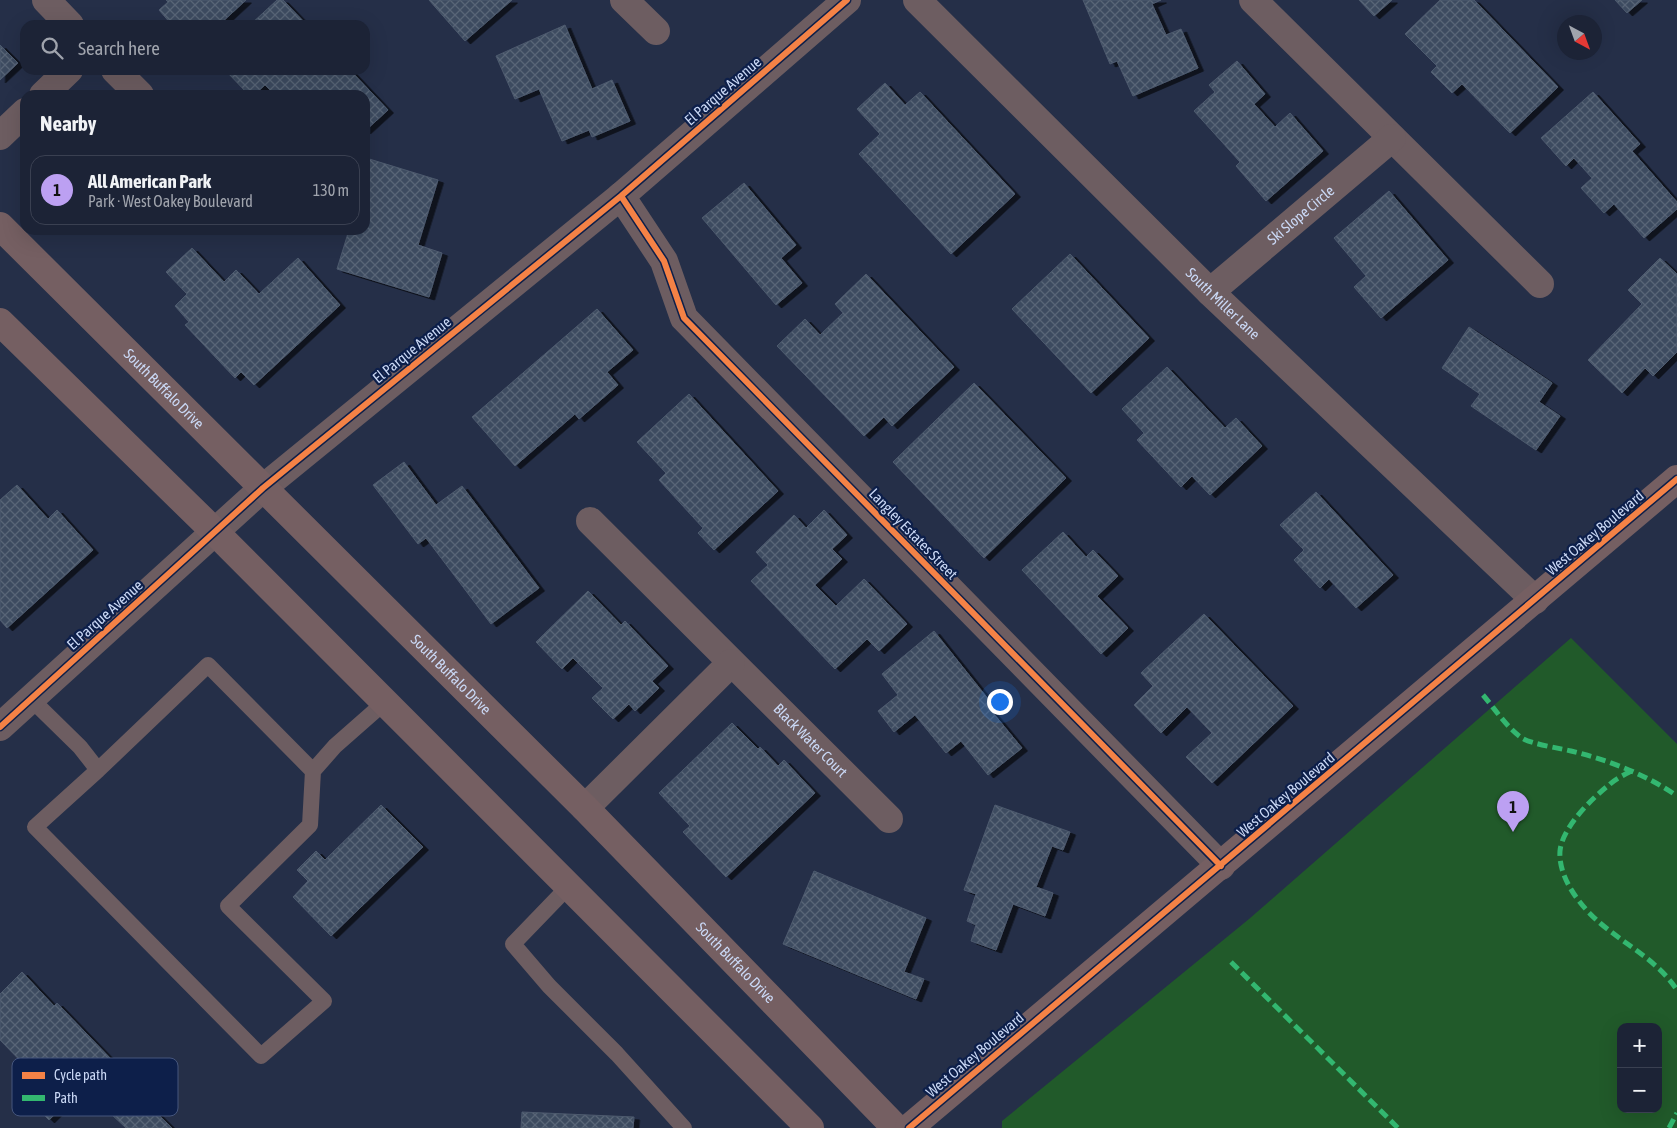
<!DOCTYPE html>
<html lang="en">
<head>
<meta charset="utf-8">
<style>
	:root { --surface:#1c2336; --page:#292f42; --text:#f1f3f6; --muted:#a0a4ad; --line:#3a4051; --accent:#bca0f2 }
	body { margin:0; font-family:"Asap Condensed",sans-serif; background:var(--page); color:var(--text) }
	.controls { position:absolute; right:15px; bottom:15px; display:grid; overflow:hidden; border-radius:10px; box-shadow:0 5px 20px #0002 }
	.controls button { width:45px; height:45px; display:grid; place-items:center; padding:0; border:0; border-bottom:1px solid var(--line); background:var(--surface); color:var(--text); font:25px sans-serif }
	.compass { position:absolute; left:1557px; top:15px; width:45px; height:45px; border-radius:50%; background:var(--surface); box-shadow:0 5px 20px #0002; rotate:139deg }
	.you { position:absolute; left:999px; top:701px; width:18px; height:18px; margin:-12px; border:4px solid #fff; border-radius:50%; background:#1a73e8; box-shadow:0 0 0 8px #1a73e833 }
	.badge { display:grid; place-items:center; width:32px; height:32px; border-radius:50%; background:var(--accent); color:#111; font-size:16px; font-weight:700 }
	.pin { position:absolute; translate:-50% -41px; filter:drop-shadow(0 1px 2px #0008) }
	.pin::after { content:''; position:absolute; top:26px; width:18px; height:15px; background:inherit; clip-path:polygon(0 0,100% 0,50% 100%) }
	.list { margin:0; padding:0; list-style:none }
	h2 { display:flex; justify-content:space-between; align-items:center; height:65px; margin:0; padding:0 20px; font-size:21px }
	h2 small { font-size:16px; font-weight:400; color:var(--muted) }
	.list li { display:grid; grid-template-columns:32px 1fr auto; gap:15px; align-items:center; box-sizing:border-box; height:70px; margin:0 10px 10px; padding:0 10px; border:1px solid var(--line); border-radius:15px }
	.list b { display:block; font-size:19px; white-space:nowrap }
	.list p { margin:0; font-size:16px; white-space:nowrap; color:var(--muted) }
	.list em { font-size:16px; font-style:normal; color:var(--muted) }
	.icon { flex:none; width:28px; height:28px; fill:none; stroke:currentColor; stroke-width:2; stroke-linecap:round; stroke-linejoin:round }
	.map { position:relative; flex:none; width:1677px; height:1128px; overflow:hidden }
	.search { position:absolute; background:var(--surface); box-shadow:0 5px 20px #0002; left:20px; top:20px; width:350px; height:55px; display:flex; align-items:center; gap:12px; box-sizing:border-box; padding:0 18px; border-radius:15px; color:var(--muted); font-size:19px }
	.panel { position:absolute; background:var(--surface); box-shadow:0 5px 20px #0002; left:20px; top:90px; width:350px; height:145px; border-radius:15px }
	.map>svg:first-child { display:block }
	.green { fill:#215a2a; fill-rule:evenodd }
	.building { fill:url(#building-cross-hatch); stroke:#4d5a6e; filter:url(#shadow) }
	.lines { fill:none; stroke-linecap:round; stroke-linejoin:round }
	.lane { stroke:#6d5d61; stroke-width:16 }
	.street { stroke:#6d5d61; stroke-width:28 }
	.secondary { stroke:#755f62; stroke-width:28 }
	.quiet { stroke:#33b770; stroke-width:5; stroke-dasharray:10 5; stroke-linecap:butt }
	.cycleway-casing { stroke:#0d1f4a; stroke-width:9 }
	.cycleway { stroke:#f48246; stroke-width:6 }
	.labels { text-anchor:middle; stroke-width:4.5; stroke-linejoin:round; paint-order:stroke }
	.street-label { font-size:15px; fill:#cad8f5; stroke:#0d1f4a }
	.key { fill:#0d1f4a; stroke:#46567d; stroke-width:1 }
	.key-label { font-size:14px; fill:#cad8f5 }
</style>
</head>
<body>
<div class="map">
<svg width="1677" height="1128" viewBox="0 0 1677 1128">
	<defs>
		<pattern id="building-cross-hatch" width="8" height="8" patternUnits="userSpaceOnUse" patternTransform="scale(1.25)"><rect width="8" height="8" fill="#3e4c60"/><path d="M0 0l8 8M0 8l8-8" fill="none" stroke="#596577"/></pattern>
		<filter id="shadow"><feDropShadow dx="5.5" dy="3" stdDeviation="0" flood-color="#0009"/></filter>
	</defs>
	<rect width="100%" height="100%" fill="#252f48"/>
	<!-- green -->
	<path class="green" d="M1571,638l106,106v384h-675v-7l247,-202zM1621,1027h37v82h-37z"/>
	<!-- building -->
	<path class="building" d="M166,0h80l-27,25h-47l-13,-15 9,-8z
		M277,0h6l24,25h-57z
		M429,0h83l-47,41z
		M1083,0h78l-9,4 14,31 15,-6 17,39 -65,28 -16,-35 -7,3z
		M1359,0h33l-18,16z
		M1440,0h34l84,87 -48,46 -48,-49 -10,9 -21,-21 6,-6 -32,-32z
		M1615,0h27l-15,13z
		M565,25l27,64 20,-9 18,41 -38,16 -3,-7 -27,11 -23,-52 -24,10 -19,-43z
		M0,45l18,18 -18,17z
		M1237,61l28,33 -11,10 21,23 15,-14 33,38 -57,50 -30,-35 4,-4 -46,-51 21,-19 -6,-7z
		M225,70h125l38,40 -23,21v-36h-90l-10,-10 -11,10h-5z
		M885,83l20,22 15,-13 95,102 -64,60 -92,-100 21,-20 -23,-25z
		M1593,92l47,52 -8,7 45,51v7l-33,29 -30,-34 -10,9 -23,-25 11,-10 -18,-20 -8,8 -25,-28z
		M366,158l72,22 -20,65 24,8 -13,44 -92,-28 12,-39h16v-8l4,-14 -4,-1z
		M744,183l52,62 -15,13 21,25 -26,22 -74,-87z
		M1389,191l59,69 -67,58 -27,-31 12,-11 -32,-38z
		M192,248l32,34 12,-12 23,24 39,-36 42,47 -86,80 -13,-13 -6,6 -50,-53 4,-3 -14,-16 12,-12 -21,-22z
		M1070,254l79,84 -58,55 -79,-84z
		M1660,258l17,16v78l-24,24 -8,-8 -23,25 -34,-33 54,-56 -14,-14z
		M866,274l88,93 -62,59 -8,-9 -20,19 -87,-90 28,-27 15,16 23,-22 -8,-9z
		M597,309l36,41 -26,22 11,13 -39,34 -4,-5 -60,52 -43,-49z
		M1469,327l83,56 -13,19 21,14 -24,34 -65,-44 9,-12 -38,-26z
		M1167,367l58,61 11,-10 26,28 -52,49 -18,-19 -11,11 -44,-47 7,-7 -22,-24z
		M974,383l92,95 -82,80 -91,-96z
		M689,394l89,97 -64,59 -16,-17 5,-5 -44,-48 7,-7 -29,-31z
		M404,462l32,43 26,-19 77,102 -48,36 -65,-86 -8,6 -45,-59z
		M17,485l31,34 9,-9 36,40 -86,78 -7,-8v-120z
		M1316,492l77,83 -37,33 -27,-29 -9,9 -26,-28 10,-10 -24,-25z
		M824,510l23,25 -15,14 10,10 -27,26 21,21 28,-27 43,45 -28,27 -12,-12 -32,30 -84,-88 17,-16 -12,-13 38,-37 12,13z
		M1063,532l23,25 7,-7 25,26 -21,20 31,32 -27,26 -79,-84z
		M588,591l33,34 4,-4 43,45 -16,15 7,7 -24,23 -6,-7 -16,15 -21,-21 11,-10 -30,-30 -11,11 -26,-27z
		M1204,614l89,92 -81,77 -26,-26 26,-24 -25,-26 -26,26 -27,-28 19,-19 -12,-13z
		M934,631l59,74 -4,3 33,40 -34,27 -27,-34 -15,12 -31,-38 -21,17 -16,-21 20,-16 -16,-21z
		M732,723l26,26 2,-2 18,19 6,-6 31,33 -89,84 -43,-45 7,-6 -31,-33z
		M381,805l42,42 -92,89 -38,-39 15,-16 -11,-11 19,-19 9,9z
		M995,805l75,27 -7,18 -11,-4 -16,41 17,6 -8,23 -32,-12 -17,46 -25,-9 5,-16 -9,-4 9,-27 -12,-4z
		M814,871l112,47 -22,54 20,7 -8,20 -133,-55z
		M22,972l32,34 3,-3 54,56 -62,61 -23,-23 15,-15 -41,-42v-46z
		M133,1090l39,38h-46l-16,-15z
		M522,1112l112,5 -1,11h-112z"/>
	<g class="lines">
		<!-- lane -->
		<path class="lane" d="M31,699l49,48 18,23 -63,57 226,229 63,-55 -96,-95 82,-81 3,-54 22,-25 50,-44
			M98,770l110,-105 105,106
			M568,887l-55,57 36,42 68,68 67,74"/>
		<!-- street -->
		<g class="street">
			<path d="M46,0l24,25"/>
			<path d="M624,0l32,31"/>
			<path id="s1" d="M917,0l293,292 325,308"/>
			<path d="M1253,0l287,284"/>
			<path d="M115,70l25,25"/>
			<path d="M43,95l26,-25"/>
			<path d="M0,136l25,-24"/>
			<path d="M621,196l43,65 20,57 537,548"/>
			<path id="s2" d="M1210,292l182,-154"/>
			<path id="s3" d="M590,521l299,298"/>
			<path d="M0,727l263,-239 358,-292 226,-196"/>
			<path d="M585,808l146,-145"/>
		</g>
		<!-- secondary -->
		<g class="secondary">
			<path id="s4" d="M0,226l585,582 311,320"/>
			<path d="M0,322l215,210 595,596"/>
			<path d="M909,1128l768,-649"/>
		</g>
		<!-- quiet -->
		<path class="quiet" d="M1483,695c12,14 24,33 39,43 9,6 37,10 49,13 37,9 74,23 106,45
			M1631,771c-7,4 -16,8 -22,14 -18,14 -47,43 -49,66 -2,27 21,56 40,72 27,23 57,37 77,67
			M1231,962l167,166
			M1669,1128l8,-15"/>
		<!-- cycleway casing -->
		<g class="cycleway-casing">
			<path id="cycleway" d="M621,196l43,65 20,57 537,548
				M0,727l263,-239 358,-292 226,-196
				M909,1128l768,-649"/>
		</g>
		<!-- cycleway -->
		<use href="#cycleway" class="cycleway"/>
	</g>
	<g class="labels">
		<!-- street labels -->
		<g class="street-label">
			<text transform="translate(723 91) rotate(-41)" y="5">El Parque Avenue</text>
			<text dy="5" stroke="none"><textPath href="#s2" startOffset="119">Ski Slope Circle</textPath></text>
			<text dy="5" stroke="none"><textPath href="#s1" startOffset="431">South Miller Lane</textPath></text>
			<text transform="translate(412 350) rotate(-39)" y="5">El Parque Avenue</text>
			<text dy="5" stroke="none"><textPath href="#s4" startOffset="231">South Buffalo Drive</textPath></text>
			<text transform="translate(1595 533) rotate(-40)" y="5">West Oakey Boulevard</text>
			<text transform="translate(913 534) rotate(46)" y="5">Langley Estates Street</text>
			<text transform="translate(105 615) rotate(-42)" y="5">El Parque Avenue</text>
			<text dy="5" stroke="none"><textPath href="#s4" startOffset="636">South Buffalo Drive</textPath></text>
			<text dy="5" stroke="none"><textPath href="#s3" startOffset="311">Black Water Court</textPath></text>
			<text transform="translate(1286 795) rotate(-40)" y="5">West Oakey Boulevard</text>
			<text dy="5" stroke="none"><textPath href="#s4" startOffset="1041">South Buffalo Drive</textPath></text>
			<text transform="translate(975 1055) rotate(-40)" y="5">West Oakey Boulevard</text>
		</g>
	</g>
	<!-- legend -->
	<rect x="12" y="1058" width="166" height="58" rx="8" class="key"/>
	<rect x="22" y="1072" width="23" height="7" fill="#f48246"/>
	<rect x="22" y="1095" width="23" height="6" fill="#33b770"/>
	<g class="key-label">
		<text x="54" y="1080">Cycle path</text>
		<text x="54" y="1103">Path</text>
	</g>
</svg>
<div class="controls">
<button>+</button>
<button>−</button>
</div>
<svg class="compass" viewBox="-18 -18 36 36"><path d="M0-13l5 13h-10z" fill="#e53935"/><path d="M0 13l5-13h-10z" fill="#a0a4ad"/></svg>
<div class="you"></div>
<div class="pin badge" style="left:1513px;top:832px">1</div>
<div class="search"><svg class="icon" aria-label="search" viewBox="0 0 24 24"><circle cx="10" cy="10" r="6"/><path d="M15 15l6 6"/></svg>Search here</div>
<section class="panel">
<h2>Nearby<small></small></h2>
<ul class="list">
<li><span class="badge">1</span><div><b>All American Park</b><p>Park · West Oakey Boulevard</p></div><em>130 m</em></li>
</ul>
</section>
</div>
</body>
</html>
